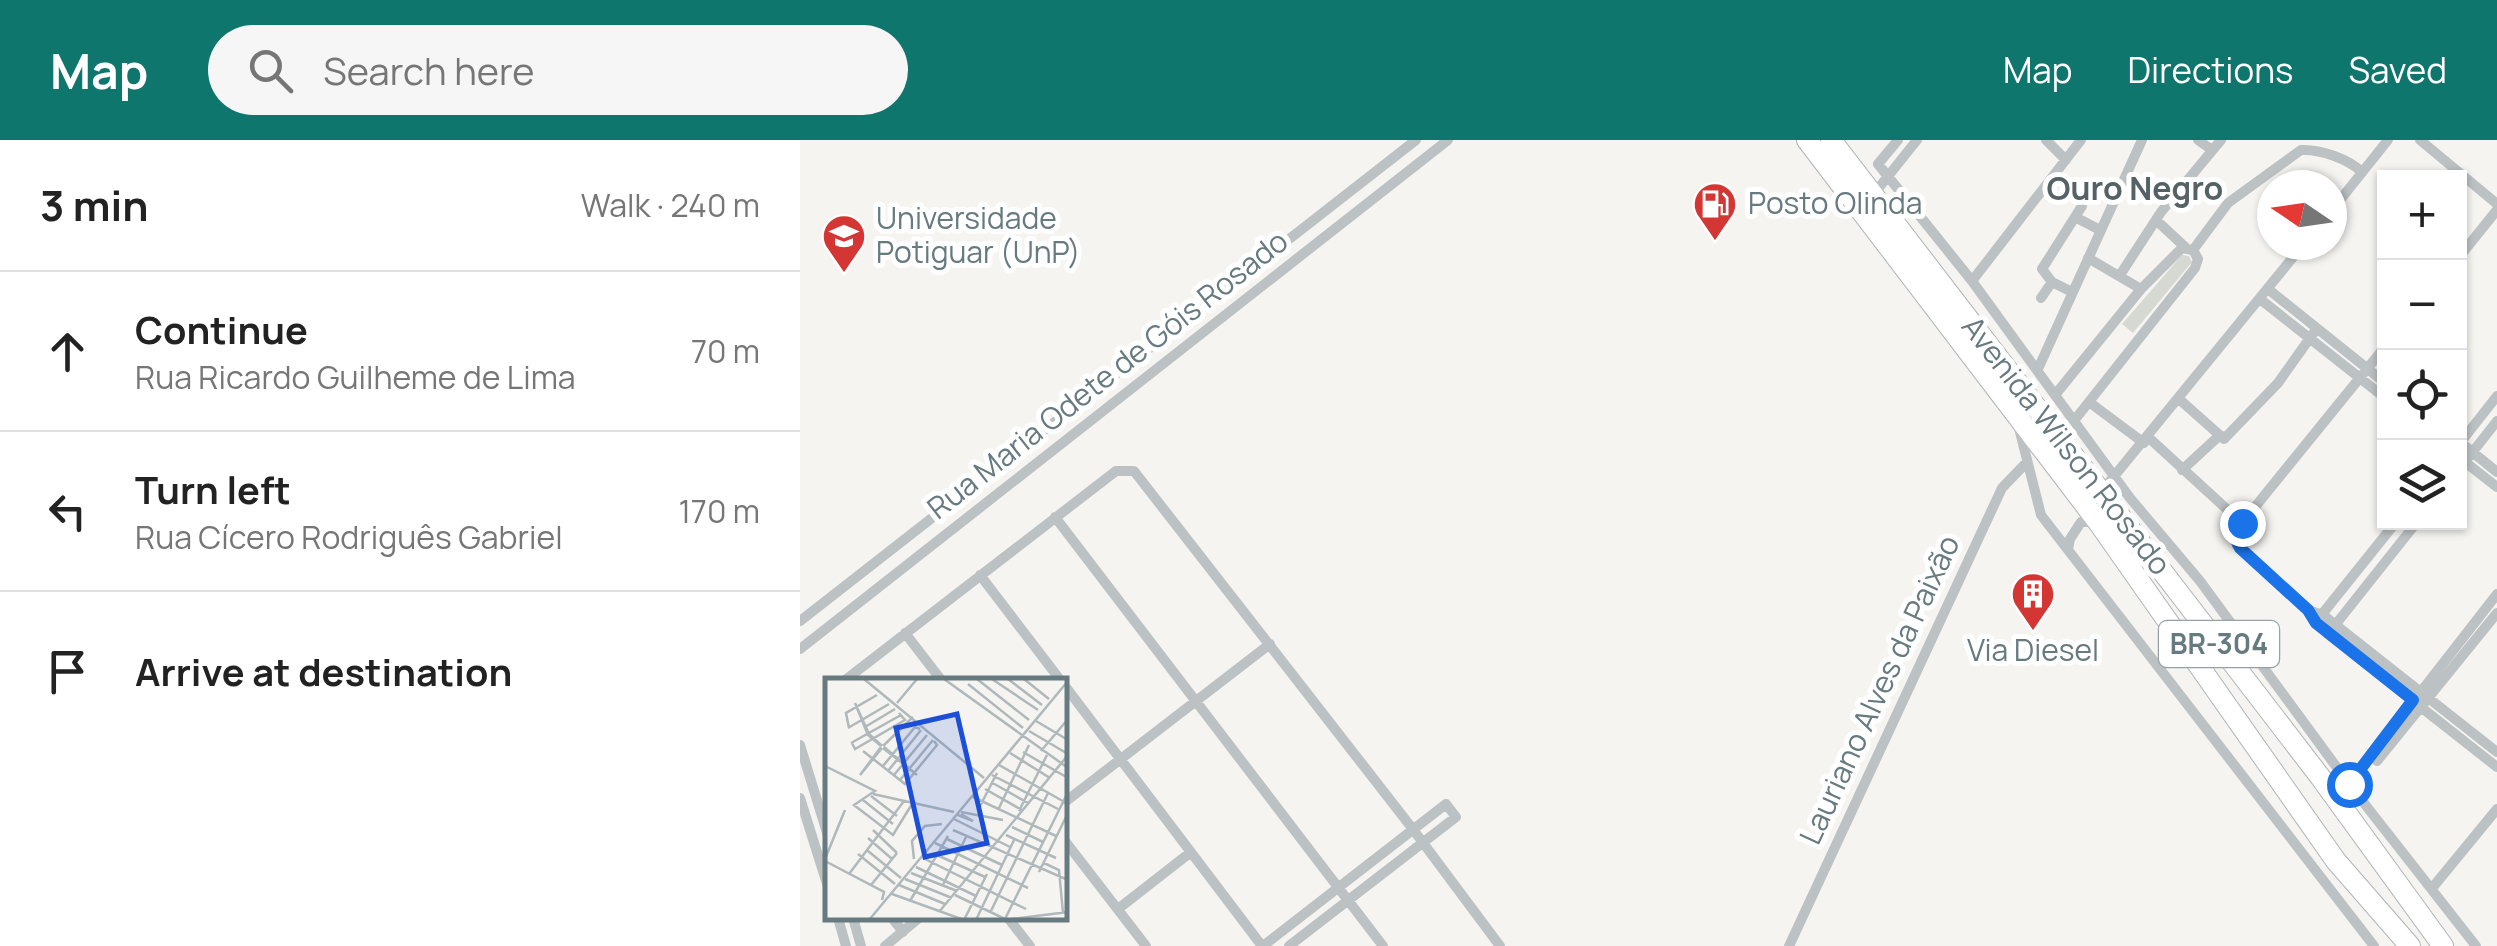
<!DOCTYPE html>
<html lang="en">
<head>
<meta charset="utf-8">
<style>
	:root { --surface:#fff; --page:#f6f6f6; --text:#222; --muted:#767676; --line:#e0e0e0; --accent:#0f766e }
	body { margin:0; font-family:Manrope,sans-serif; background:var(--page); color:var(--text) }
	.controls { position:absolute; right:30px; top:30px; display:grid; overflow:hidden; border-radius:0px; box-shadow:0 2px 8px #0004 }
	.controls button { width:90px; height:90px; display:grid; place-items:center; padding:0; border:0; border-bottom:2px solid var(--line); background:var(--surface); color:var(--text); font:50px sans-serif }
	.compass { position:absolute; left:1457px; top:30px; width:90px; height:90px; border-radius:50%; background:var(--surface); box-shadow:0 2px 8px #0004; rotate:283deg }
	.stop { position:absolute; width:30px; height:30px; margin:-22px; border:8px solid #1a73e8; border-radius:50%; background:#fff }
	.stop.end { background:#1a73e8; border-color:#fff; box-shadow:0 2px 10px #0008 }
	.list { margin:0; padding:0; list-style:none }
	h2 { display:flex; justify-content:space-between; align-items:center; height:130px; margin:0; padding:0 40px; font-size:42px }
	h2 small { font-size:32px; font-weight:400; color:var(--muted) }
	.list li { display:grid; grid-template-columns:65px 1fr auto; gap:30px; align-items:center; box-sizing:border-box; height:160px; padding:0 40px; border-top:2px solid var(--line) }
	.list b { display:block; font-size:38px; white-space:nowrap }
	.list p { margin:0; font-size:32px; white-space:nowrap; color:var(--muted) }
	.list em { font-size:32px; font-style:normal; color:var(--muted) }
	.icon { flex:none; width:55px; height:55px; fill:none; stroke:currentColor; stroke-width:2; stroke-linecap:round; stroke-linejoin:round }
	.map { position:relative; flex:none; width:1697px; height:806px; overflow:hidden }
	header { display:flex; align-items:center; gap:60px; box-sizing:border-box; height:140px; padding:0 50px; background:var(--accent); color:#fff }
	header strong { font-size:48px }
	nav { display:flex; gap:55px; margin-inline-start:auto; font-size:35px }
	.search { width:700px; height:90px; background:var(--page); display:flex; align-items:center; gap:25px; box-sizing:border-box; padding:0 35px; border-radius:55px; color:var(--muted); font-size:38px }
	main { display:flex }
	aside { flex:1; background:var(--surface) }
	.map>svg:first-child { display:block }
	.green { fill:#d6d9d1 }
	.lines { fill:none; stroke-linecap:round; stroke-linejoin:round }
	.highway-casing { stroke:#afb4b6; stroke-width:22 }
	.street { stroke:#bcc1c3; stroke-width:10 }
	.highway { stroke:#fff; stroke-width:20 }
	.route { stroke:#1a73e8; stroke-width:12 }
	.labels { text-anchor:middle; stroke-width:10; stroke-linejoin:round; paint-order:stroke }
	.shield { fill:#fff; stroke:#94a2a6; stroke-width:2.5 }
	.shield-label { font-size:28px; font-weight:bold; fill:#667a80 }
	.poi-label { font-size:30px; fill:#667a80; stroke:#fff; text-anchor:start }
	.street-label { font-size:30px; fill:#667a80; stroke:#fff }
	.neighbourhood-label { font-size:32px; font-weight:bold; fill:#546266; stroke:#fff }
	.inset-road { fill:none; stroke:#afb8ba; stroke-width:2.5 }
	.view { fill:#1d4ed8; fill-opacity:0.15; stroke:#1d4ed8; stroke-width:5 }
	.inset-edge { fill:none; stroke:#667a80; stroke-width:5 }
</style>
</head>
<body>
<header>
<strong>Map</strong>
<div class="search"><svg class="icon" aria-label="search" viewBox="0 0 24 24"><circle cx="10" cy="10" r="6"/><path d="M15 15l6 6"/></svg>Search here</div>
<nav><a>Map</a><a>Directions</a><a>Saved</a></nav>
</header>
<main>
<aside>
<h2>3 min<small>Walk · 240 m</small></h2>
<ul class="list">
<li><svg class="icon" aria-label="ahead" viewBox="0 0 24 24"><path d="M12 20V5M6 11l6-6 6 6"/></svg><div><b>Continue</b><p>Rua Ricardo Guilheme de Lima</p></div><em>70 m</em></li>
<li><svg class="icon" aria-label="left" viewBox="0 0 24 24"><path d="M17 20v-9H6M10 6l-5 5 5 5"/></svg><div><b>Turn left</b><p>Rua Cícero Rodriguês Gabriel</p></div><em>170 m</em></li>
<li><svg class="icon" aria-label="arrive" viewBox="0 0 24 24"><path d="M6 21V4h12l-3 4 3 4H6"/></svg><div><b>Arrive at destination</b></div></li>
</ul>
</aside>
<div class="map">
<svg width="1697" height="806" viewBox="0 0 1697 806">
	<rect width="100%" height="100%" fill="#f5f4f1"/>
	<!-- green -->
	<path class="green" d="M1382,115l7,1 3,6 -59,71 -11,-9z"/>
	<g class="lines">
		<!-- highway casing -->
		<g class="highway-casing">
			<path id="highway" d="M1007,0l291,382 238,339 74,85
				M1031,0l490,638 122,168"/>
		</g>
		<!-- street -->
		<path class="street" d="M1098,0l-20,24 94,117 158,217 70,83 149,203 127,162
			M1246,0l20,20
			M1398,0l14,10
			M1620,0l77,64
			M1073,55l44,-55
			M1532,70l56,-70
			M1275,77l25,13
			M1356,80l29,27
			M1393,110l35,-47 73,-53c20,-1 47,9 61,22
			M1660,116l37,-46
			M1288,118l53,31
			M1320,135l41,-63 60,-72
			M1172,141l109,-141
			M1468,149l116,93
			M1272,152l-20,-10 -10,-13 40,-63
			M1241,158l11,-16
			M1460,159l124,98
			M1584,208l-142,175 -6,9 1,13 71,65 20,24 169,133
			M1238,229l104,-229
			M1255,255l86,-106 41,-41 11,2 5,9 -3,9 -122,154
			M1379,259l45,40 54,-56 39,-55
			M1289,262l55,41
			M1219,288l22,87 333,431
			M1348,297l94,86
			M1660,302l37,30
			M1660,303l37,-47
			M1660,318l37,29
			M1660,328l37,-47
			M1382,330l38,-35
			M1302,351l201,-246
			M255,377l328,429
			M1268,409l2,-10 11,-17h17
			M180,435l81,106
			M1508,470l15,5 174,137
			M1519,478l77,-96
			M0,481l616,-481
			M1532,489l85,-107
			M105,493l37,48
			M0,509l648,-509
			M44,541l272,-210h18l278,357 88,118
			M265,546l197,260
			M0,605l28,91
			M1577,621l120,-148
			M1549,644l148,-190
			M0,658l28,89
			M265,662l205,-158
			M265,701l81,105
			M1633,747l64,-78
			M318,769l73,-57
			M38,778l8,28
			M53,778l8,28
			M92,778l11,14
			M208,778l22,28
			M85,806l34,-28
			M463,806l183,-142 10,13 -167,129
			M989,806l213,-458 25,-26"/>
		<!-- highway -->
		<use href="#highway" class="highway"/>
	</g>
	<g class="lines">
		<!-- route -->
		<path class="route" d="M1442,383l-7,15 5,10 68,62 8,13 97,77 -64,84"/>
	</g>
	<!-- icons -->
	<defs>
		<g id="fuel-pin" transform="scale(2.25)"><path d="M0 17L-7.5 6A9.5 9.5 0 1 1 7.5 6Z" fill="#d33633" stroke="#fff"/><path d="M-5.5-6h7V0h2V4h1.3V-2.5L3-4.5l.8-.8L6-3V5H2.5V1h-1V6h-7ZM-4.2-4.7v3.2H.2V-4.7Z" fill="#fff"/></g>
		<g id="university-pin" transform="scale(2.25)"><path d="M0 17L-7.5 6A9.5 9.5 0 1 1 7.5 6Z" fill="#d33633" stroke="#fff"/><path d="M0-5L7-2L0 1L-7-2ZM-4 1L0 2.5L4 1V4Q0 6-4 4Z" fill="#fff"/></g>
		<g id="building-pin" transform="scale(2.25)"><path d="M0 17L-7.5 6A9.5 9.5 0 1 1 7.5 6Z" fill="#d33633" stroke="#fff"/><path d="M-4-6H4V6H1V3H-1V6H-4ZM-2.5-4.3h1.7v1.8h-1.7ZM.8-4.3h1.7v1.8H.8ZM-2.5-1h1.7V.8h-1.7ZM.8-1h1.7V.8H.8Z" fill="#fff"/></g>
	</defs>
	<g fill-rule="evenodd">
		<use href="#fuel-pin" x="915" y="64"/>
		<use href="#university-pin" x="44" y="96"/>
		<use href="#building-pin" x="1233" y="454"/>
	</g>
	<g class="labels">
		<!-- shield labels -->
		<rect class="shield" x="1359" y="481" width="120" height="46" rx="8"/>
		<g class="shield-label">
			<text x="1419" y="514">BR-304</text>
		</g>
		<!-- poi labels -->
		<g class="poi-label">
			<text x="948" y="74">Posto Olinda</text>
			<text x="76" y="89">Universidade<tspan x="76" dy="34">Potiguar (UnP)</tspan></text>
			<text x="1233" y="521" text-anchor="middle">Via Diesel</text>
		</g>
		<!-- street labels -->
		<g class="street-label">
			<text transform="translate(308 235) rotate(-38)" y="10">Rua Maria Odete de Góis Rosado</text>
			<text transform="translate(1266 306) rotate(52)" y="10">Avenida Wilson Rosado</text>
			<text transform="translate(1080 550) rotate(-65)" y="10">Lauriano Alves da Paixão</text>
		</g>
		<!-- neighbourhood labels -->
		<g class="neighbourhood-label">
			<text x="1335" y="60">Ouro Negro</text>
		</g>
	</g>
	<!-- overview -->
	<g transform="translate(25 538)">
		<rect width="242" height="242" fill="#f5f4f1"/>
		<path class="inset-road" d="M39,1l120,99M119,1l124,89M152,1l52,41M167,1l46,31M183,1l34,26M199,1l25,20M143,6l55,44M72,25l20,-24M211,43l32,19M40,49l30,-18M23,50l41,-24M24,50l-3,-15 31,-18M204,53l39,23M26,65l50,-28M27,65l3,6 50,-29 -6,-7M56,68l-13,-11 -13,-32 14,31 13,12M58,68l30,-29M56,69l-21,28 22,-27M58,70l34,27 -33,-28M38,73l42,33 32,-39 -3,-4M216,73l27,-32M198,74l45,26M185,75l40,25M174,87l69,39M0,88l50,25 -21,14 39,30 19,-31M58,88l32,-39 5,2M63,93l33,-41M69,97l33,-40M167,97l66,34M75,102l33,-40M166,104l37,21M160,111l37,21M48,116l81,18M46,118l26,20M148,119l83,39M38,122l30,24M174,130l30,-63M153,132l19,-37M194,133l28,-56M136,134l42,8M133,137l15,6 -12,-7M129,141l56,28M187,149l31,15M48,152l24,23M128,152l115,50M181,157l50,23M43,160l24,21M122,161l55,26M110,165l93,45M43,173l33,27M33,176l37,30M112,177l48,22M98,180l103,51M0,181l20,-49M89,181l-2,-18 13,-15 17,-2M0,183l59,31 -2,8M219,185l15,7 4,43M91,189l60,29M214,194l29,-59M86,195l46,18M24,196l55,-73M80,201l47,19M46,207l26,-32M74,207l46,19M118,207l23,-48M67,216l72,26M130,217l50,24 63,-127M85,223l38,-65M114,234l129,-157M165,235l58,-120M44,242l199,-239M139,242l23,-46M151,242l39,-82M179,242l64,-8"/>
		<path class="view" d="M132,36l30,129 -62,14 -29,-129z"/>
		<rect width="242" height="242" class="inset-edge"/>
	</g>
</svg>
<div class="controls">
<button>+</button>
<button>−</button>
<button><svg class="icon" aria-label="locate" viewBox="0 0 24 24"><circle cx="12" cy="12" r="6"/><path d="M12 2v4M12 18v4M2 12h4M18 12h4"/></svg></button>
<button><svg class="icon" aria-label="layers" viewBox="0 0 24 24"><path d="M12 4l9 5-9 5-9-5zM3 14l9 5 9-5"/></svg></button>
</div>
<svg class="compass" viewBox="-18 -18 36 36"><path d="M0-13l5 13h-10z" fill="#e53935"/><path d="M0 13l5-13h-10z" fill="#767676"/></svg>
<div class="stop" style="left:1549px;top:644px"></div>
<div class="stop end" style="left:1442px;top:383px"></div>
</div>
</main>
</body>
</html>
